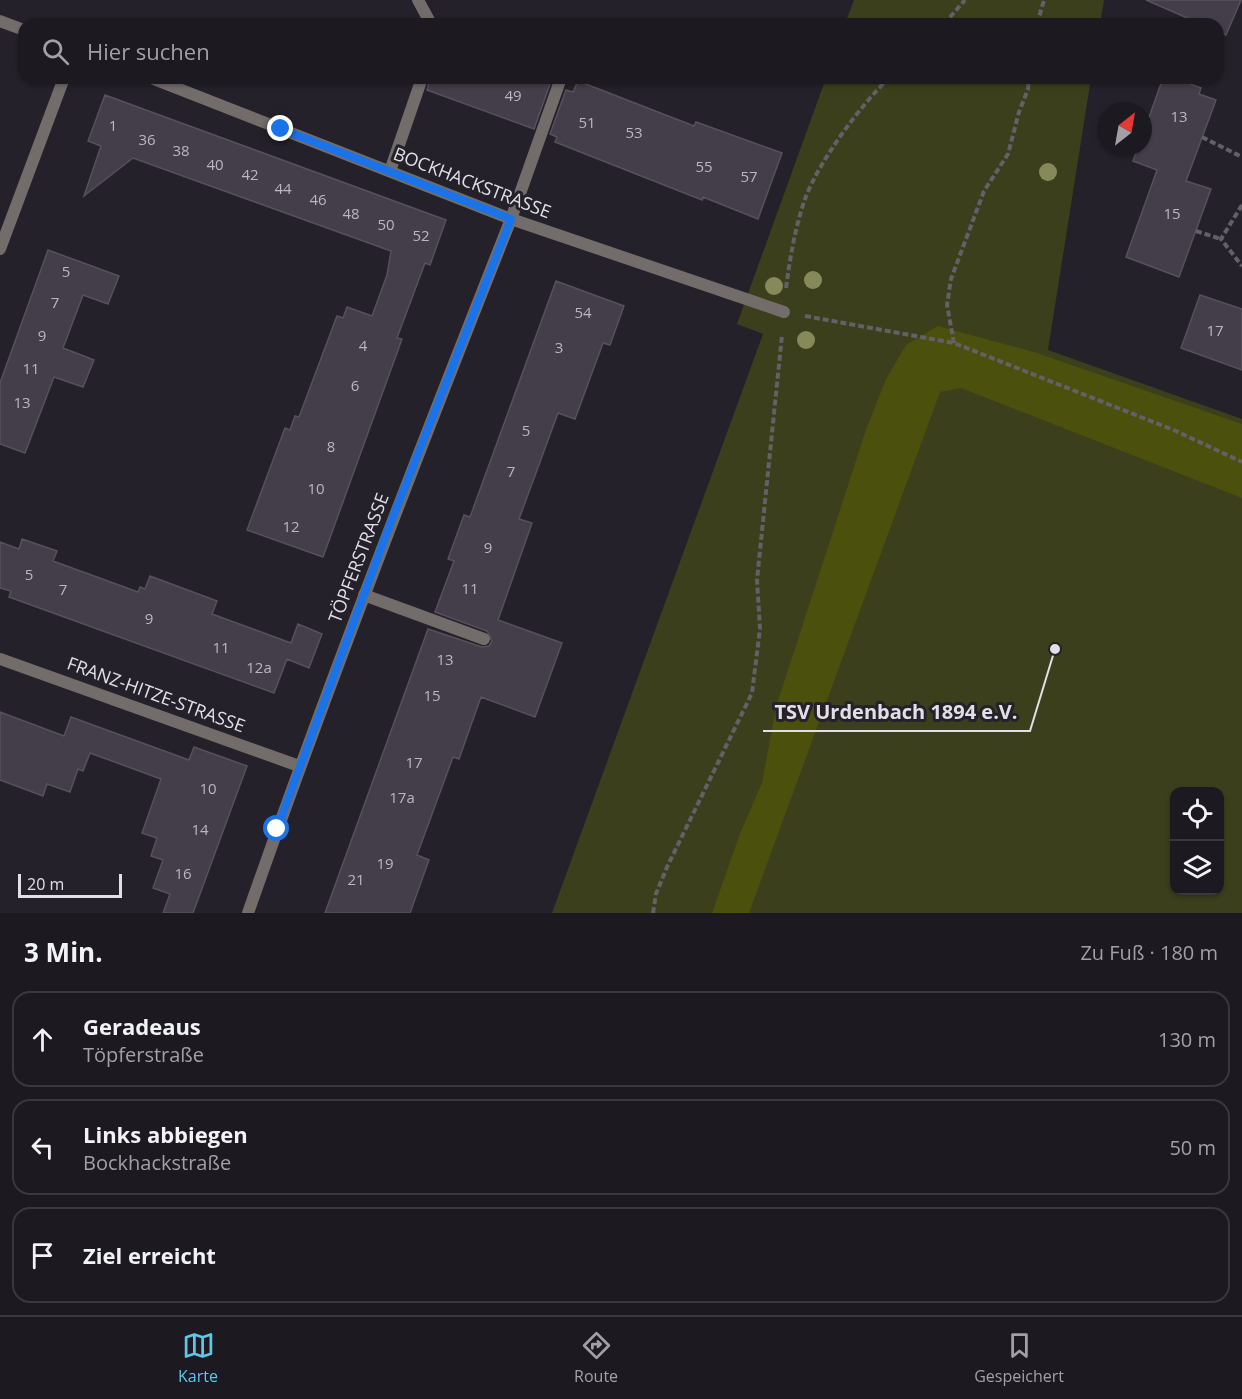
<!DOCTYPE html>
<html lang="de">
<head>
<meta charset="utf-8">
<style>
	:root { --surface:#1c1920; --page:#252229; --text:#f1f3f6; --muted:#a0a0a5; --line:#3a383e; --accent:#5dc7e8 }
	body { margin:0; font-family:"Open Sans",sans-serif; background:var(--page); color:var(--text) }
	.controls { position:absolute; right:18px; bottom:18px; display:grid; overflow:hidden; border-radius:12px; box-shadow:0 2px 4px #0004 }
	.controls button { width:54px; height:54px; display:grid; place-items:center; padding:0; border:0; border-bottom:2px solid var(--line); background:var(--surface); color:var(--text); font:30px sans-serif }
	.compass { position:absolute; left:1098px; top:102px; width:54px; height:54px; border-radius:50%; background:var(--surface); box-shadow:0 2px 4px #0004; rotate:31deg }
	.scale { position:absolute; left:18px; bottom:15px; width:104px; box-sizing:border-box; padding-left:6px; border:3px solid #e2dfe6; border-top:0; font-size:16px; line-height:21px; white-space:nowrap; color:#e2dfe6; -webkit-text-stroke:4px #25212a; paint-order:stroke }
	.stop { position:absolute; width:18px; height:18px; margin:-14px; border:4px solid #1a73e8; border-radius:50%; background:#fff }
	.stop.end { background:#1a73e8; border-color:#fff; box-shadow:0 2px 6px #0008 }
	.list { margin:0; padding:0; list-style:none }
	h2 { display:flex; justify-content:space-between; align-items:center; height:78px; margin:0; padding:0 24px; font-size:26px }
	h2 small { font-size:20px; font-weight:400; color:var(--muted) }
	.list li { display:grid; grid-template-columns:39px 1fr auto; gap:18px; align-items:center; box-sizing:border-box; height:96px; margin:0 12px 12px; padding:0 12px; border:2px solid var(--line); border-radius:18px }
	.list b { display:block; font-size:22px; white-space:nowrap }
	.list p { margin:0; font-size:20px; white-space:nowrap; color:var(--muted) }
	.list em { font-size:20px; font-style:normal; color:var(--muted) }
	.icon { flex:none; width:33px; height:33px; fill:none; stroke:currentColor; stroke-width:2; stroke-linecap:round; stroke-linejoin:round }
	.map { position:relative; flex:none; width:1242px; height:913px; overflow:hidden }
	.search { position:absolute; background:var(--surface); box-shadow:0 2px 4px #0004; left:18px; right:18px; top:18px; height:66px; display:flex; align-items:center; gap:15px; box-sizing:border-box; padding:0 21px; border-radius:18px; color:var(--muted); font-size:22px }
	.sheet { height:402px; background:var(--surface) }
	nav { display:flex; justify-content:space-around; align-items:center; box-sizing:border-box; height:84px; border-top:2px solid var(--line); background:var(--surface); font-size:16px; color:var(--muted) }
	nav a { display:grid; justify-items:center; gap:3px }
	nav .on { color:var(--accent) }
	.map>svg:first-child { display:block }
	.green { fill:#3c3f1c; fill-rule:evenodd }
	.forest { fill:#4b500d }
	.building { fill:#433e49; stroke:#56515c; stroke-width:1.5 }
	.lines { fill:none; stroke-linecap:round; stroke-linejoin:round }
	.path { stroke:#636068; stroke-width:4; stroke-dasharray:6 3; stroke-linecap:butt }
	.lane { stroke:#726d6a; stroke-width:12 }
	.street { stroke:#726d6a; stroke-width:12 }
	.tree { fill:#868a5b }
	.route { stroke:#1a73e8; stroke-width:8 }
	.labels { text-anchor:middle; stroke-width:6; stroke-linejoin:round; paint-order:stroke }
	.number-label { font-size:15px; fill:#bab7bf }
	.street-label { font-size:18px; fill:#e2dfe6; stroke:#25212a }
	.leader { fill:none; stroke:#e2dfe6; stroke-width:2 }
	.callout-dot { fill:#e2dfe6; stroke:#25212a; stroke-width:2 }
	.callout-label { font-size:20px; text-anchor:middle; font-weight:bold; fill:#e2dfe6; stroke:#25212a; stroke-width:6; stroke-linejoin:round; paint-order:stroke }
</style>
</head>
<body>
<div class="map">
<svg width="1242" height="913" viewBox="0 0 1242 913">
	<rect width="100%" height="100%" fill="#25212a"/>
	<!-- green -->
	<path class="green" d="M854,0h250l-4,24h-255z
		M826,78h265l-43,272 194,69v494h-690l211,-579 -26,-10zM1174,792h46v98h-46z"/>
	<!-- forest -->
	<path class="forest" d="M938,326l96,26 208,72v74l-281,-110 -21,4 -191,521h-37l29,-82 21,-48 14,-76 90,-277 20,-51 20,-34z"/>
	<!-- building -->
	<path class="building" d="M1146,0h95l-15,35 -8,-4v-7h-17z
		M430,78h104l16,6 -16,45 -107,-39z
		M1163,78h12l26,10 -2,6 17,6 -30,81 25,8 -32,88 -53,-20 31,-87 -24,-9 5,-14h5v-13z
		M578,81l116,45 2,-4 86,31 -24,66 -55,-22 -1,3 -147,-58 2,-5 -7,-3 16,-44 7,2z
		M105,95l341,125 -16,45 -5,-2 -28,75 5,1 -79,218 -76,-27 38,-102 5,2 5,-14 4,1 38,-101 6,2 4,-11 25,9 15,-41 4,-24 -258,-93 -49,38 17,-50 -13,-5z
		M48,250l71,26 -11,28 -25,-9 -20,53 31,12 -11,27 -29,-10 -29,76 -25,-9v-61z
		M556,281l68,25 -14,39 -7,-2 -28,76 -17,-6 -39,106 13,4 -34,97 64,23 -27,74 -54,-20 -22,62 -6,-2 -36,98 12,5 -19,53h-85l103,-284 54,18 7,-1 3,-5 -5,-10 -52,-19 19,-51 -6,-2 16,-44 6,2z
		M1200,295l42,14v61l-61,-22z
		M22,539l35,12 -4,10 85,31 2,-5 5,2 5,-13 67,25 -5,13 79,29 7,-19 24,10 -13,34 -22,-9 -13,34 -265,-96 2,-6 -11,-3v-46l19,7z
		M0,712l64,24 7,-19 118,43 5,-13 53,19 -54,147h-30l7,-19 -17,-6 10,-28 -12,-4 6,-18 -15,-5 19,-54 -71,-26 -7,18 -5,-2 -8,23 -23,-8 -4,12 -43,-16z"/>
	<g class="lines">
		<!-- path -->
		<path class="path" d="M944,24l21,-24
			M1037,24l7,-24
			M1202,137l40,20
			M1242,205l-21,34 21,27
			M1196,231l25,8
			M786,288c4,-30 9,-60 19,-89 14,-38 55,-93 84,-121
			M805,316l149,27 222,88 66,31
			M954,343l-7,-38 4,-26 33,-88 24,-37 11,-42 9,-23 1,-11
			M653,913l3,-19 11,-27 85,-174 8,-64 -3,-49 25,-245"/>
		<!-- lane -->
		<path class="lane" d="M418,0l13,24
			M390,171l32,-93
			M511,219l50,-141
			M364,595l120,44"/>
		<!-- street -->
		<path class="street" d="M0,21l24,9
			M151,78l360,141 273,93
			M0,249l64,-171
			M0,659l299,107
			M248,913c82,-234 172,-464 263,-694"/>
	</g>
	<!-- trees -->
	<g class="tree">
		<circle cx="1048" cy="172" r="9"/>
		<circle cx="813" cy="280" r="9"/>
		<circle cx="774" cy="286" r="9"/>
		<circle cx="806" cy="340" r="9"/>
	</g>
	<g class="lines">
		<!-- route -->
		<path class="route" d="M277,829l112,-302 122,-308 -230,-90"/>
	</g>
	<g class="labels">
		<!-- number labels -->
		<g class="number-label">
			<text x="513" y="101">49</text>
			<text x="1179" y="122">13</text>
			<text x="587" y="128">51</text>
			<text x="113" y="131">1</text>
			<text x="634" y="138">53</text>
			<text x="147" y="145">36</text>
			<text x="181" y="156">38</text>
			<text x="215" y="170">40</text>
			<text x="704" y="172">55</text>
			<text x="250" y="180">42</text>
			<text x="749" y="182">57</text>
			<text x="283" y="194">44</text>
			<text x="318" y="205">46</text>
			<text x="351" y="219">48</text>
			<text x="1172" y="219">15</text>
			<text x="386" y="230">50</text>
			<text x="421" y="241">52</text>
			<text x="66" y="277">5</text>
			<text x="55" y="308">7</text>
			<text x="583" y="318">54</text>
			<text x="1215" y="336">17</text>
			<text x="42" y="341">9</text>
			<text x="363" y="351">4</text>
			<text x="559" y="353">3</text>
			<text x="31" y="374">11</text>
			<text x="355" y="391">6</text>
			<text x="22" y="408">13</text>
			<text x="526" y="436">5</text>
			<text x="331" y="452">8</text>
			<text x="511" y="477">7</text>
			<text x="316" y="494">10</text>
			<text x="291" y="532">12</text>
			<text x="488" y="553">9</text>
			<text x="29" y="580">5</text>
			<text x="470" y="594">11</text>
			<text x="63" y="595">7</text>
			<text x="149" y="624">9</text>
			<text x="221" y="653">11</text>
			<text x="445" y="665">13</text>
			<text x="259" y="673">12a</text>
			<text x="432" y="701">15</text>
			<text x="414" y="768">17</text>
			<text x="208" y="794">10</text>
			<text x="402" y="803">17a</text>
			<text x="200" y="835">14</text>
			<text x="385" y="869">19</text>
			<text x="183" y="879">16</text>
			<text x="356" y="885">21</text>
		</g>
		<!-- street labels -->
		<g class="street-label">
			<text transform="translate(472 183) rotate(21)" y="6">BOCKHACKSTRASSE</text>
			<text transform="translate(359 558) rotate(-69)" y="6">TÖPFERSTRASSE</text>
			<text transform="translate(156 695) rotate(20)" y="6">FRANZ-HITZE-STRASSE</text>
		</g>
	</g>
	<!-- callouts -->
	<path class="leader" d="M1055 649L1030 731H763"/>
	<circle class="callout-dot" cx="1055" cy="649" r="6"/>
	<g class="callout-label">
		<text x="896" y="719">TSV Urdenbach 1894 e.V.</text>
	</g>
</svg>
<div class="controls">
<button><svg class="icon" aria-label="locate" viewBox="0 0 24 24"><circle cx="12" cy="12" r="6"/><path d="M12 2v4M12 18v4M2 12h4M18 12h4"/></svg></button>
<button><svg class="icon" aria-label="layers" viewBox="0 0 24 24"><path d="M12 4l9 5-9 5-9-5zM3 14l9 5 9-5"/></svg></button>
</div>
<svg class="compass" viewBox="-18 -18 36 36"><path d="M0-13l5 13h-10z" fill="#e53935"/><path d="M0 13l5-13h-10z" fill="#a0a0a5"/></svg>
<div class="scale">20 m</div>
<div class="stop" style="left:277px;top:829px"></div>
<div class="stop end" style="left:281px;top:129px"></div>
<div class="search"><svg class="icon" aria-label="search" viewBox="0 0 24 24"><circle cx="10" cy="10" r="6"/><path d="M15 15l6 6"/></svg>Hier suchen</div>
</div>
<section class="sheet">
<h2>3 Min.<small>Zu Fuß · 180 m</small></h2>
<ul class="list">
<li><svg class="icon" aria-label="ahead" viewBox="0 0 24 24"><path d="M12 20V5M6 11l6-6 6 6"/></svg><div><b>Geradeaus</b><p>Töpferstraße</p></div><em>130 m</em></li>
<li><svg class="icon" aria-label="left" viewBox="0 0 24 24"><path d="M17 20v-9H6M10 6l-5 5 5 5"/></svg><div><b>Links abbiegen</b><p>Bockhackstraße</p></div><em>50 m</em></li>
<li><svg class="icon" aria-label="arrive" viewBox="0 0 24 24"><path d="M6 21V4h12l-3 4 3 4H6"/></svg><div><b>Ziel erreicht</b></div></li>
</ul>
</section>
<nav>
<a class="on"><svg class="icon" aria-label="map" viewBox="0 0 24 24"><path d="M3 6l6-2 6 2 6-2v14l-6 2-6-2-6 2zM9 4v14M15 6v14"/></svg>Karte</a>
<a><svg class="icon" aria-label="directions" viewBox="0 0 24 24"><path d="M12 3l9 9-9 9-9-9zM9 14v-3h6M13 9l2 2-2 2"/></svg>Route</a>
<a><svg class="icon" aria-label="saved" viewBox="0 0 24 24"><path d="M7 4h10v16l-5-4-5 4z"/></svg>Gespeichert</a>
</nav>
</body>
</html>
